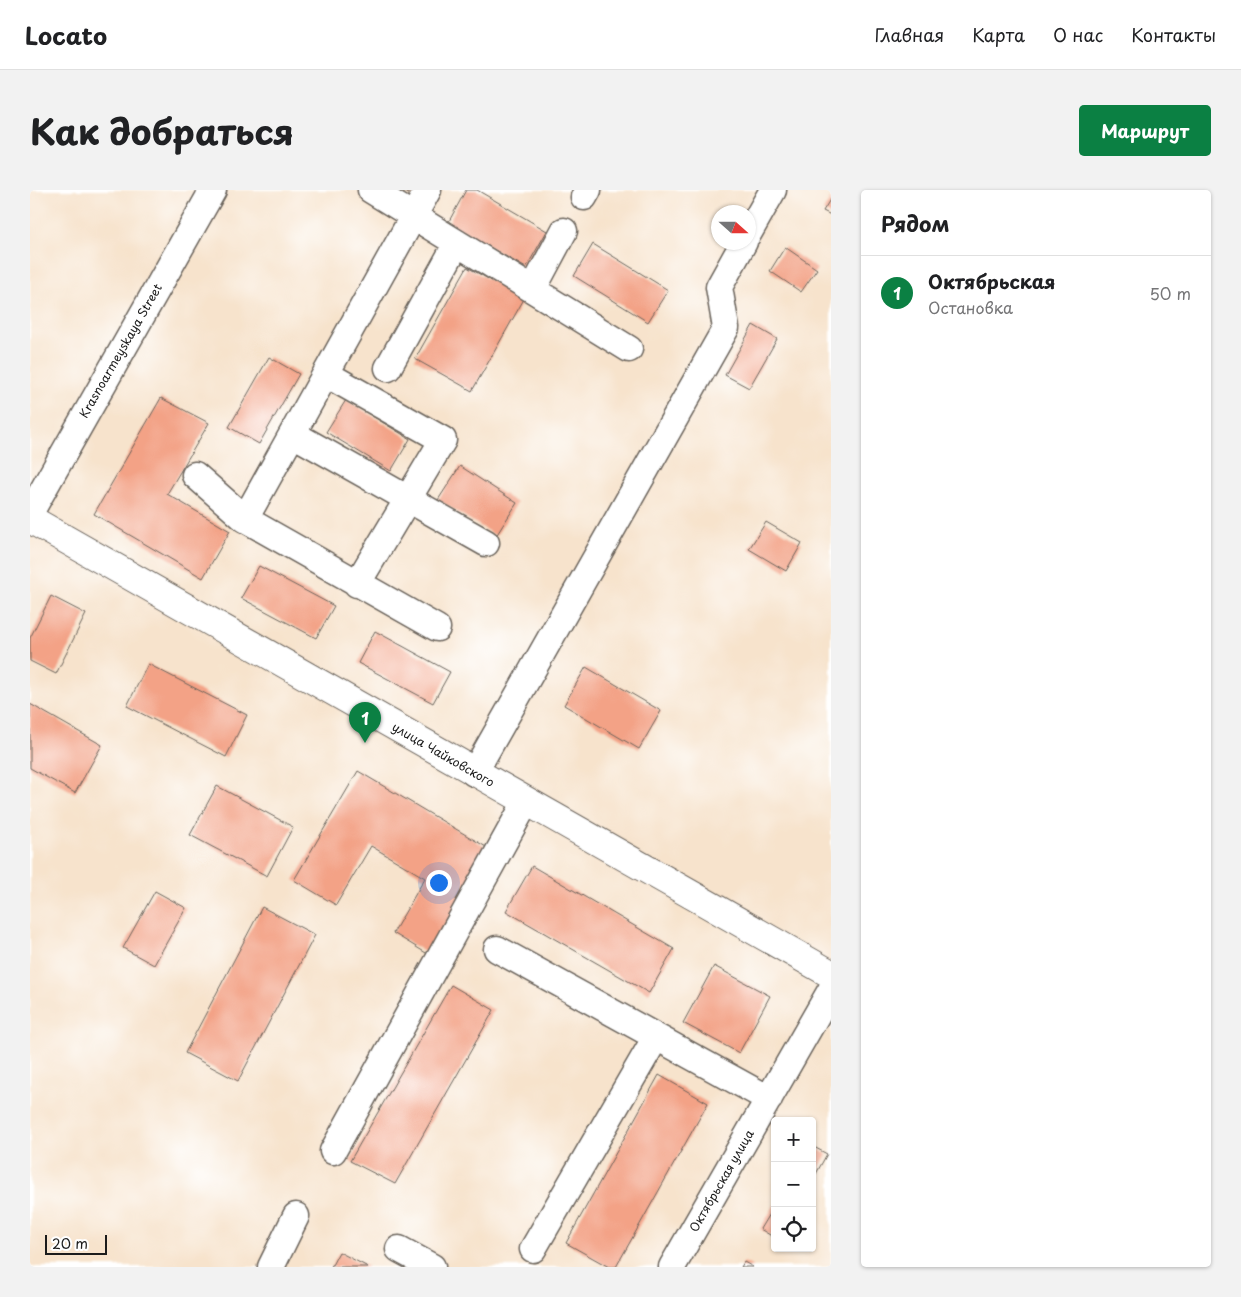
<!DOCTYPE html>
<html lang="ru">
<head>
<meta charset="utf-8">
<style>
	:root { --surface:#fff; --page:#f2f2f2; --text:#202124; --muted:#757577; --line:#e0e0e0; --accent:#0b8043 }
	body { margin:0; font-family:"Playpen Sans",sans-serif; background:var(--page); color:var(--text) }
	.controls { position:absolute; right:15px; bottom:15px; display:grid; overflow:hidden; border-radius:5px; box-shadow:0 1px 4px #0004 }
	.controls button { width:45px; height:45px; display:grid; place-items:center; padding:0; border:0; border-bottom:1px solid var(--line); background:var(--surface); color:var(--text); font:25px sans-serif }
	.compass { position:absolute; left:681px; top:15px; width:45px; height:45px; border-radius:50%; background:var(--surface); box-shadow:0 1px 4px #0004; rotate:111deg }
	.scale { position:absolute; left:15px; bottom:12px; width:62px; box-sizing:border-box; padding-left:5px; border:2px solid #1c1c1c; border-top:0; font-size:14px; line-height:18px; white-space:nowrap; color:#1c1c1c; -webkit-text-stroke:4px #fff; paint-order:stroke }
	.you { position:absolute; left:408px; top:692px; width:18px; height:18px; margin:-12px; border:4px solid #fff; border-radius:50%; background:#1a73e8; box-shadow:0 0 0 8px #1a73e833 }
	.badge { display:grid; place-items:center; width:32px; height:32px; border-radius:50%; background:var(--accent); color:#fff; font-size:16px; font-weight:700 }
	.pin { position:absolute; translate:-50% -41px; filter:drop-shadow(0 1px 2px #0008) }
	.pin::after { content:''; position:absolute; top:26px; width:18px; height:15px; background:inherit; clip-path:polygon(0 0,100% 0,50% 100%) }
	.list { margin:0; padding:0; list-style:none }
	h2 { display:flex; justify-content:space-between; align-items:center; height:65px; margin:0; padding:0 20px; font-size:21px }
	h2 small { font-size:16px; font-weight:400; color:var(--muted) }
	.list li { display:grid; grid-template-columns:32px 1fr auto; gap:15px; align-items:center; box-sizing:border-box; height:75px; padding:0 20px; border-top:1px solid var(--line) }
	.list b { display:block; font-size:19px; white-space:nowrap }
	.list p { margin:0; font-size:16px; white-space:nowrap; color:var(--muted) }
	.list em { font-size:16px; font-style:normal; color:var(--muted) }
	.icon { flex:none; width:28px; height:28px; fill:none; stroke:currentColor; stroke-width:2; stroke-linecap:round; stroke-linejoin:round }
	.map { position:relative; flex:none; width:801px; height:1077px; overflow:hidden; border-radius:5px }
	header { display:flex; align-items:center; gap:30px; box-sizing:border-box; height:70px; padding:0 25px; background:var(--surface); border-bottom:1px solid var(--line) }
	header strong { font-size:24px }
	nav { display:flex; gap:28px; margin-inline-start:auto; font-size:18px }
	.intro { display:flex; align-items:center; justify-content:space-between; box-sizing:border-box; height:120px; padding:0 30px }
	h1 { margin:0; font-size:35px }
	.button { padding:12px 22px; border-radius:5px; background:var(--accent); color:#fff; font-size:18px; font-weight:700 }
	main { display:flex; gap:30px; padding:0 30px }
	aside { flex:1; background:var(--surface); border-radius:5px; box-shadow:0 1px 4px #0004 }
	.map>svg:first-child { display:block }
	.building { fill:#f3a286 }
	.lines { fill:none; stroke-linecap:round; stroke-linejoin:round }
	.minor-casing { stroke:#69625a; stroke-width:29 }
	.major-casing { stroke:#69625a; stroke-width:30 }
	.minor { stroke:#fff; stroke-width:26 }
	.major { stroke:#fff; stroke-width:28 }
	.labels { text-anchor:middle; stroke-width:4.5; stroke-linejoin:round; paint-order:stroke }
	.street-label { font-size:12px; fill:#1c1c1c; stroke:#fff }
</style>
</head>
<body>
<header>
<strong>Locato</strong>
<nav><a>Главная</a><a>Карта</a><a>О нас</a><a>Контакты</a></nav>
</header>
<div class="intro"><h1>Как добраться</h1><a class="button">Маршрут</a></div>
<main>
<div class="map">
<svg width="801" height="1077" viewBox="0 0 801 1077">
	<rect width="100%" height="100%" fill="#fff"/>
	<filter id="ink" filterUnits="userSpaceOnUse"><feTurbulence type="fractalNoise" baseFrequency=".02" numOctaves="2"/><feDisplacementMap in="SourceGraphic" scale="10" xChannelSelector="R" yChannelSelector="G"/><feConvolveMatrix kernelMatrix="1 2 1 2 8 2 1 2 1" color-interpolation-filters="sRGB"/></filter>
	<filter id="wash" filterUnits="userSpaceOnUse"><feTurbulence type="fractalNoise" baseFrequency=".0096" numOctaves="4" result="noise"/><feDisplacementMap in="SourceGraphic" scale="20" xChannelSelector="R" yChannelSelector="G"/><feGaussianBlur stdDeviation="1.12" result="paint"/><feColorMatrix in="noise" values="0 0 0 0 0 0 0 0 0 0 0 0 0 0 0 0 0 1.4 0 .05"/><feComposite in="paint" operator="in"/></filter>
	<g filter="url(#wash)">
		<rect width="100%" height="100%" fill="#f7e3cc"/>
		<g id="blocks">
			<!-- building -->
			<path class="building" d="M372,0h13l-3,6z
				M436,0h11l70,41 -21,37 -78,-45z
				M801,8v17l-8,-4z
				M563,54l75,46 -20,32 -74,-46z
				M755,57l32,22 -16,23 -31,-21z
				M437,77l57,32 -52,92 -57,-32z
				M723,135l24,14 -28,49 -24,-13z
				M239,167l30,17 -40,70 -30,-17z
				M131,208l48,25 -42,71 63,37 -27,47 -109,-64z
				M316,210l64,39 -19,32 -65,-39z
				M430,276l57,37 -21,33 -58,-36z
				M736,332l36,21 -16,28 -37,-22z
				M229,376l75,40 -18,32 -75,-40z
				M21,406l35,18 -30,60 -26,-13v-23z
				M345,441l75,41 -17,31 -75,-40z
				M118,474l99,51 -21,42 -99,-51z
				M556,477l75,44 -22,38 -75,-44z
				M0,514l72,41 -27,48 -45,-25z
				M328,581l140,83 -62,105 -43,-26 32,-55 -54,-32 -35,59 -42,-25z
				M187,596l76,41 -26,49 -77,-41z
				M502,676l142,83 -25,44 -143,-82z
				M125,701l31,17 -32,57 -31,-17z
				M232,717l53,28 -77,146 -53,-28z
				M684,776l56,30 -31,57 -56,-30z
				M421,795l43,25 -99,174 -45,-23z
				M629,885l49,28 -92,164h-7l-43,-24z
				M782,956l15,8 -15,27z
				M745,1014v34l-15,-9z
				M309,1062l29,15h-37z
				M714,1072l9,5h-12z"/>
		</g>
	</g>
	<g filter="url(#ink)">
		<use href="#blocks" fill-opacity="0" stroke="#69625a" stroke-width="1"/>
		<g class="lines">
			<!-- minor casing -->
			<g class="minor-casing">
				<path id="minor" d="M341,0l258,159
					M554,7l4,-7
					M718,44l25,-44
					M503,99l31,-58
					M358,178l69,-125
					M296,184l117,66 -86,144
					M263,244l193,109
					M165,285l50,44 192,109
					M0,323l183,-323
					M215,329l183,-329
					M444,583l252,-445 -7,-41 25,-45
					M467,759l272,150
					M303,961l193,-349
					M369,1059l33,18
					M503,1059l123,-212
					M241,1077l25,-51
					M642,1077l159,-277"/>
			</g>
			<!-- major casing -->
			<g class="major-casing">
				<path id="major" d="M0,329l801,455"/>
			</g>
			<!-- minor -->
			<use href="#minor" class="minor"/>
			<!-- major -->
			<use href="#major" class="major"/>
		</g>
	</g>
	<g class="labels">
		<!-- street labels -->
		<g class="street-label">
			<text transform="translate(91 161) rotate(-60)" y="4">Krasnoarmeyskaya Street</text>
			<text transform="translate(413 565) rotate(30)" y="4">улица Чайковского</text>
			<text transform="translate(692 991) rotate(-60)" y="4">Октябрьская улица</text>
		</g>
	</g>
</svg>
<div class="controls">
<button>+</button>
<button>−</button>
<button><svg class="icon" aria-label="locate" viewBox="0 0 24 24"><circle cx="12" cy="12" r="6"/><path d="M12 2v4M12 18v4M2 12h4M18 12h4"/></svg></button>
</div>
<svg class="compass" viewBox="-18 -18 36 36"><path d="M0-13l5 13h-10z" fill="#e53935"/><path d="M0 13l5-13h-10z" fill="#757577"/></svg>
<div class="scale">20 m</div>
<div class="you"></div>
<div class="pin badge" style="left:335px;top:553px">1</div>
</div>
<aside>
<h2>Рядом<small></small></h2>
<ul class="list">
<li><span class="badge">1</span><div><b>Октябрьская</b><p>Остановка</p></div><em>50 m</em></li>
</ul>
</aside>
</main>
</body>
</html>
